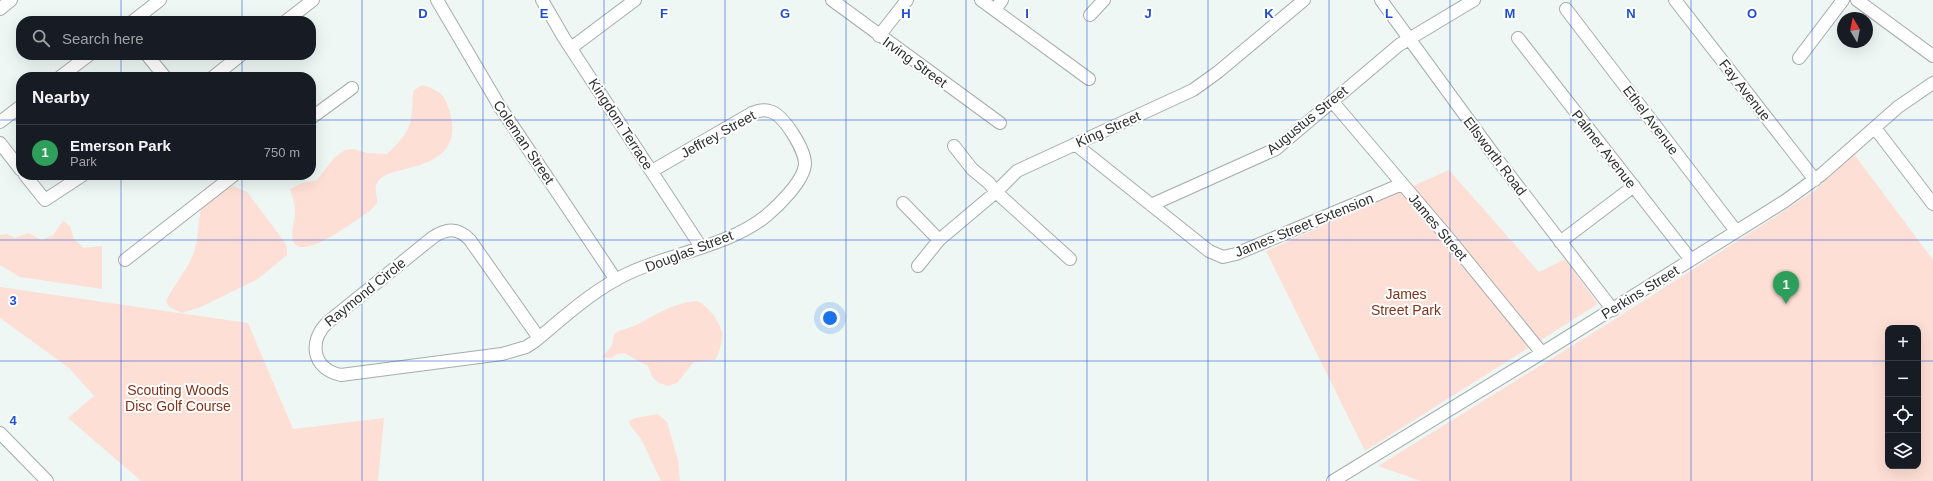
<!DOCTYPE html>
<html lang="en">
<head>
<meta charset="utf-8">
<style>
	:root { --surface:#171b24; --page:#242831; --text:#f1f3f6; --muted:#9ea1a6; --line:#363941; --accent:#d93025 }
	body { margin:0; font-family:Helvetica,sans-serif; background:var(--page); color:var(--text) }
	.controls { position:absolute; right:12px; bottom:12px; display:grid; overflow:hidden; border-radius:8px; box-shadow:0 4px 16px #0002 }
	.controls button { width:36px; height:36px; display:grid; place-items:center; padding:0; border:0; border-bottom:1px solid var(--line); background:var(--surface); color:var(--text); font:20px sans-serif }
	.compass { position:absolute; left:1837px; top:12px; width:36px; height:36px; border-radius:50%; background:var(--surface); box-shadow:0 4px 16px #0002; rotate:350deg }
	.you { position:absolute; left:830px; top:318px; width:14px; height:14px; margin:-10px; border:3px solid #fff; border-radius:50%; background:#1a73e8; box-shadow:0 0 0 6px #1a73e833 }
	.badge { display:grid; place-items:center; width:26px; height:26px; border-radius:50%; background:var(--accent); color:#fff; font-size:13px; font-weight:700 }
	.pin { position:absolute; translate:-50% -33px; filter:drop-shadow(0 1px 2px #0008) }
	.pin::after { content:''; position:absolute; top:21px; width:14px; height:12px; background:inherit; clip-path:polygon(0 0,100% 0,50% 100%) }
	.list { margin:0; padding:0; list-style:none }
	h2 { display:flex; justify-content:space-between; align-items:center; height:52px; margin:0; padding:0 16px; font-size:17px }
	h2 small { font-size:13px; font-weight:400; color:var(--muted) }
	.list li { display:grid; grid-template-columns:26px 1fr auto; gap:12px; align-items:center; box-sizing:border-box; height:56px; padding:0 16px; border-top:1px solid var(--line) }
	.list b { display:block; font-size:15px; white-space:nowrap }
	.list p { margin:0; font-size:13px; white-space:nowrap; color:var(--muted) }
	.list em { font-size:13px; font-style:normal; color:var(--muted) }
	.icon { flex:none; width:22px; height:22px; fill:none; stroke:currentColor; stroke-width:2; stroke-linecap:round; stroke-linejoin:round }
	.map { position:relative; flex:none; width:1933px; height:481px; overflow:hidden }
	.search { position:absolute; background:var(--surface); box-shadow:0 4px 16px #0002; left:16px; top:16px; width:300px; height:44px; display:flex; align-items:center; gap:10px; box-sizing:border-box; padding:0 14px; border-radius:16px; color:var(--muted); font-size:15px }
	.panel { position:absolute; background:var(--surface); box-shadow:0 4px 16px #0002; left:16px; top:72px; width:300px; height:108px; border-radius:16px }
	.map>svg:first-child { display:block }
	.green { fill:#fedfd6; fill-rule:evenodd }
	.lines { fill:none; stroke-linecap:round; stroke-linejoin:round }
	.minor-casing { stroke:#a5adab; stroke-width:14 }
	.minor { stroke:#fff; stroke-width:12 }
	.grid { fill:none; stroke:#1d4ed8; stroke-width:1; stroke-opacity:0.55 }
	.labels { text-anchor:middle; stroke-width:4; stroke-linejoin:round; paint-order:stroke }
	.street-label { font-size:14px; fill:#2c2f2e; stroke:#fff }
	.park-label { font-size:14px; fill:#803219; stroke:#fff }
	.grid-label { font-size:13px; text-anchor:middle; font-weight:bold; fill:#1d4ed8; stroke:#fff; stroke-width:4; stroke-linejoin:round; paint-order:stroke }
</style>
</head>
<body>
<div class="map">
<svg width="1933" height="481" viewBox="0 0 1933 481">
	<rect width="100%" height="100%" fill="#eef7f4"/>
	<!-- green -->
	<path class="green" d="M422,85c11,3 21,7 25,19 14,37 0,55 -37,64 -10,3 -24,4 -31,12 -7,8 -1,14 -2,23l-7,8c-12,7 -68,52 -77,30 -3,-10 3,-21 2,-31 0,-7 -3,-14 -5,-21l12,-6 15,-3 17,-22 11,-8 9,-1 13,4 20,1c25,-24 25,-29 26,-63z
		M1854,154l79,106v221h-512l-43,-15 226,-140 177,-113 34,-23zM1888,328h30v138h-30z
		M1449,170l90,102 26,-13 33,45 -233,147 -99,-200z
		M233,186l14,6 37,49 3,7v7l-29,24 -57,28 -19,6 -13,-6 -3,-6c8,-17 22,-31 28,-49 6,-16 2,-36 11,-51 4,-5 9,-10 13,-14z
		M63,221l7,5 4,13 10,9 18,-2v43l-82,-12 -20,-12v-30l7,-1 8,4 13,-5 14,7 11,-5z
		M0,287l248,36 45,106 91,-11 -6,63h-237l-73,-63 26,-22 -25,-28 -69,-50z
		M696,301c10,2 25,22 26,32 1,8 -3,20 -7,27l-21,2 -17,21 -9,3 -9,-3 -6,-5 -5,-12 -24,-13 -7,1 -5,4 -10,-1 10,-11 2,-12c7,-5 14,-5 22,-9 20,-10 37,-22 60,-24z
		M658,414l9,8 11,38 2,21h-19l-20,-42 -11,-14 -1,-4 6,-3z"/>
	<g class="lines">
		<!-- minor casing -->
		<g class="minor-casing">
			<path id="minor" d="M437,0l63,107 116,173
				M542,0l22,38 137,209
				M832,0l168,123
				M981,0l108,79
				M1381,0l116,159 116,151
				M1675,0l140,180
				M1857,0l76,56
				M0,9l11,-9
				M1566,9l170,222
				M995,10l7,-10
				M1090,15l14,-15
				M133,21l27,-21
				M286,21l27,-21
				M879,36l28,-36
				M1518,38l173,222
				M571,48l64,-48
				M147,55l18,22
				M1799,58l44,-58
				M60,77l29,-22
				M213,77l28,-22
				M1332,101l118,139 92,113
				M311,118l41,-30
				M0,122l21,-16
				M1875,128l58,76
				M0,143l21,27
				M1075,144l134,107 14,6 13,-3 166,-70
				M954,146l18,23 17,14 7,9 74,67
				M25,175l20,25 38,-25
				M903,203l36,37
				M1151,205l125,-56 123,-104 75,-45
				M1560,242l74,-56
				M125,260l109,-85
				M918,266l21,-26 57,-48 21,-21 176,-81 25,-18 86,-72
				M539,338l-69,-98c-12,-13 -24,-12 -38,-2l-104,84c-20,19 -16,47 13,53l161,-21 24,-7 8,-5c29,-24 60,-53 95,-69 43,-20 100,-27 137,-57 12,-10 38,-35 39,-52 0,-14 -21,-50 -36,-53 -6,-2 -11,0 -17,2l-100,58
				M0,433l47,48
				M1333,481l209,-128 243,-152 37,-27 76,-67 35,-24"/>
		</g>
		<!-- minor -->
		<use href="#minor" class="minor"/>
	</g>
	<!-- grid -->
	<path class="grid" d="M121,0v21M242,0v21M362,0v481M483,0v481M604,0v481M725,0v481M846,0v481M966,0v481M1087,0v481M1208,0v481M1329,0v481M1450,0v481M1571,0v481M1691,0v481M1812,0v481M121,55v22M242,55v22M0,120h21M311,120h1622M121,175v306M242,175v306M0,240h1933M0,361h1888M1918,361h15"/>
	<g class="labels">
		<!-- street labels -->
		<g class="street-label">
			<text transform="translate(915 62) rotate(36)" y="5">Irving Street</text>
			<text transform="translate(1745 90) rotate(52)" y="5">Fay Avenue</text>
			<text transform="translate(1307 120) rotate(-39)" y="5">Augustus Street</text>
			<text transform="translate(1651 120) rotate(53)" y="5">Ethel Avenue</text>
			<text transform="translate(621 124) rotate(57)" y="5">Kingdom Terrace</text>
			<text transform="translate(1108 129) rotate(-24)" y="5">King Street</text>
			<text transform="translate(718 134) rotate(-29)" y="5">Jeffrey Street</text>
			<text transform="translate(524 142) rotate(56)" y="5">Coleman Street</text>
			<text transform="translate(1604 149) rotate(52)" y="5">Palmer Avenue</text>
			<text transform="translate(1495 156) rotate(53)" y="5">Ellsworth Road</text>
			<text transform="translate(1304 225) rotate(-22)" y="5">James Street Extension</text>
			<text transform="translate(1438 227) rotate(50)" y="5">James Street</text>
			<text transform="translate(689 251) rotate(-21)" y="5">Douglas Street</text>
			<text transform="translate(365 292) rotate(-39)" y="5">Raymond Circle</text>
			<text transform="translate(1640 292) rotate(-32)" y="5">Perkins Street</text>
		</g>
		<!-- park labels -->
		<g class="park-label">
			<text x="1406" y="299">James<tspan x="1406" dy="16">Street Park</tspan></text>
			<text x="178" y="395">Scouting Woods<tspan x="178" dy="16">Disc Golf Course</tspan></text>
		</g>
	</g>
	<g class="grid-label">
		<text x="423" y="18">D</text>
		<text x="544" y="18">E</text>
		<text x="664" y="18">F</text>
		<text x="785" y="18">G</text>
		<text x="906" y="18">H</text>
		<text x="1027" y="18">I</text>
		<text x="1148" y="18">J</text>
		<text x="1269" y="18">K</text>
		<text x="1389" y="18">L</text>
		<text x="1510" y="18">M</text>
		<text x="1631" y="18">N</text>
		<text x="1752" y="18">O</text>
		<text x="13" y="305">3</text>
		<text x="13" y="425">4</text>
	</g>
</svg>
<div class="controls">
<button>+</button>
<button>−</button>
<button><svg class="icon" aria-label="locate" viewBox="0 0 24 24"><circle cx="12" cy="12" r="6"/><path d="M12 2v4M12 18v4M2 12h4M18 12h4"/></svg></button>
<button><svg class="icon" aria-label="layers" viewBox="0 0 24 24"><path d="M12 4l9 5-9 5-9-5zM3 14l9 5 9-5"/></svg></button>
</div>
<svg class="compass" viewBox="-18 -18 36 36"><path d="M0-13l5 13h-10z" fill="#e53935"/><path d="M0 13l5-13h-10z" fill="#9ea1a6"/></svg>
<div class="you"></div>
<div class="pin badge" style="left:1786px;top:304px;background:#2e9e5b">1</div>
<div class="search"><svg class="icon" aria-label="search" viewBox="0 0 24 24"><circle cx="10" cy="10" r="6"/><path d="M15 15l6 6"/></svg>Search here</div>
<section class="panel">
<h2>Nearby<small></small></h2>
<ul class="list">
<li><span class="badge" style="background:#2e9e5b">1</span><div><b>Emerson Park</b><p>Park</p></div><em>750 m</em></li>
</ul>
</section>
</div>
</body>
</html>
